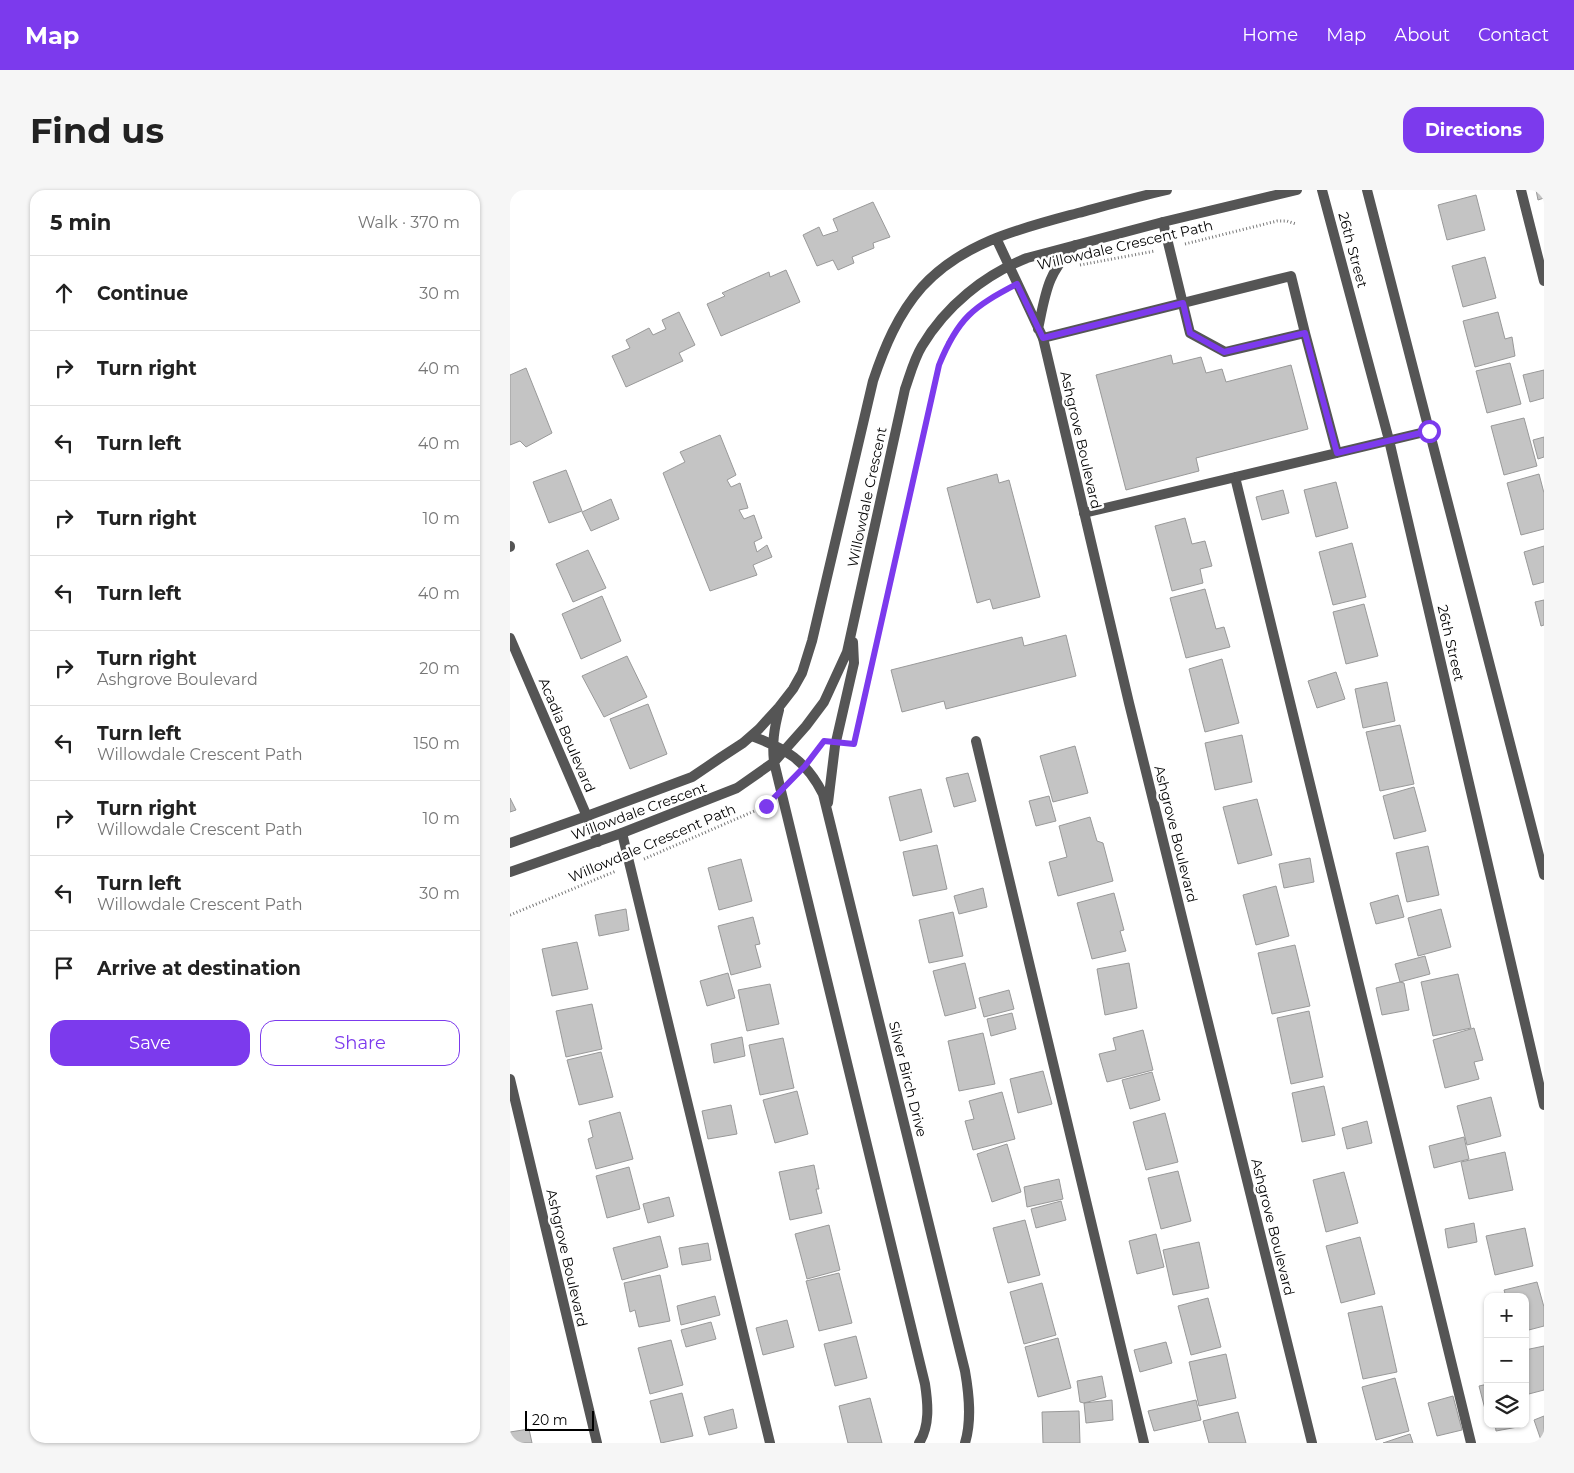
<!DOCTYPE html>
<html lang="en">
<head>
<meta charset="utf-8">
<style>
	:root { --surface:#fff; --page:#f6f6f6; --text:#222; --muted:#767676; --line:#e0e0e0; --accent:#7c3aed }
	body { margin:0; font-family:Montserrat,sans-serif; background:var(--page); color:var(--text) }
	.controls { position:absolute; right:15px; bottom:15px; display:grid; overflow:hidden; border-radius:10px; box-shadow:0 1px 4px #0004 }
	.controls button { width:45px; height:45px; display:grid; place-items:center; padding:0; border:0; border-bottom:1px solid var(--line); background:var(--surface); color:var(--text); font:25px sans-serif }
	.scale { position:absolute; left:15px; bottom:12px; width:69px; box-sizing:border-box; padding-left:5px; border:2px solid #000; border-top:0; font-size:14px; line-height:18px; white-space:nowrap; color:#000; -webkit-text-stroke:4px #fff; paint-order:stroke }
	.stop { position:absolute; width:15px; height:15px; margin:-11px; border:4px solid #7c3aed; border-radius:50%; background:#fff }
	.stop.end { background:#7c3aed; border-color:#fff; box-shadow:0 1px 5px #0008 }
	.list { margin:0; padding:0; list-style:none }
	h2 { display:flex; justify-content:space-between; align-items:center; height:65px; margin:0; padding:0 20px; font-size:21px }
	h2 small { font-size:16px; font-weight:400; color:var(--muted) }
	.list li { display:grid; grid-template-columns:32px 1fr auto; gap:15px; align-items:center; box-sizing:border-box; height:75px; padding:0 20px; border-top:1px solid var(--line) }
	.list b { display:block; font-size:19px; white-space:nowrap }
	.list p { margin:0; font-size:16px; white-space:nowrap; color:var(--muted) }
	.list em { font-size:16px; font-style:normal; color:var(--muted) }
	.actions { display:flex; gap:10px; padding:15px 20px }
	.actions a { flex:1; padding:11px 0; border:1px solid var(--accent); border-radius:15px; text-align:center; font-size:18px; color:var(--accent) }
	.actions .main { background:var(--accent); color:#fff }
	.icon { flex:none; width:28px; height:28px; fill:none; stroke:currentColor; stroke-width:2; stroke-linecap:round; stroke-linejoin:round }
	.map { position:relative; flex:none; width:1034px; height:1253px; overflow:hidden; border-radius:15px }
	header { display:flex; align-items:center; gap:30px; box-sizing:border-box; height:70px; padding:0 25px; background:var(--accent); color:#fff }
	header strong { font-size:24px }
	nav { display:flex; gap:28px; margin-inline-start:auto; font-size:18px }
	.intro { display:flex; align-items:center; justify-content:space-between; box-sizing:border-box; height:120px; padding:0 30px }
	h1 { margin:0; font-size:35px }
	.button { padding:12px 22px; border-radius:15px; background:var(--accent); color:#fff; font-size:18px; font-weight:700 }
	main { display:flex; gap:30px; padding:0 30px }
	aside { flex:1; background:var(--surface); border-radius:15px; box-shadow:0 1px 4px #0004 }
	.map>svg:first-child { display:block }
	.building { fill:#c4c4c4; stroke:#999 }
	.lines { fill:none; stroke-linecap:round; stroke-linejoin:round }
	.path { stroke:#777; stroke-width:3; stroke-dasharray:1 2.5; stroke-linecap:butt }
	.service { stroke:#555; stroke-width:10 }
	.minor { stroke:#555; stroke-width:10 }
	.tertiary { stroke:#555; stroke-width:10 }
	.route { stroke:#7c3aed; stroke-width:6 }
	.labels { text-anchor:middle; stroke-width:5; stroke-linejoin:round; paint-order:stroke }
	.street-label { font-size:14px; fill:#000; stroke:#fff }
</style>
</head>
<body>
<header>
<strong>Map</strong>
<nav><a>Home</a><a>Map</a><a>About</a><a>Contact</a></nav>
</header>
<div class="intro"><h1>Find us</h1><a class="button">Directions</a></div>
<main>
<aside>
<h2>5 min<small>Walk · 370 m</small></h2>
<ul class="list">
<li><svg class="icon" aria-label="ahead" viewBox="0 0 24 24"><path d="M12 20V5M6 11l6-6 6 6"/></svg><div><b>Continue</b></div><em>30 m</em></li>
<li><svg class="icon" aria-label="right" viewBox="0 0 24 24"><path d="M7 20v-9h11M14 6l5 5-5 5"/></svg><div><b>Turn right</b></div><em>40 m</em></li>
<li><svg class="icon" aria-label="left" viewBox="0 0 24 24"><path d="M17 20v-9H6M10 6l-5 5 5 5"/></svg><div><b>Turn left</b></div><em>40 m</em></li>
<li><svg class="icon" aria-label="right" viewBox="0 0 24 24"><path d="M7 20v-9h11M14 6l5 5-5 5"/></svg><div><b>Turn right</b></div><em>10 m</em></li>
<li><svg class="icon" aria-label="left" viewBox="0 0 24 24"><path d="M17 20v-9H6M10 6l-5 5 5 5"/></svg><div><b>Turn left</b></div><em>40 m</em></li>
<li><svg class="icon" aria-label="right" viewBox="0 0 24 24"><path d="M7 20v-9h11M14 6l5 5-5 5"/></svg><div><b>Turn right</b><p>Ashgrove Boulevard</p></div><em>20 m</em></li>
<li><svg class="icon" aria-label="left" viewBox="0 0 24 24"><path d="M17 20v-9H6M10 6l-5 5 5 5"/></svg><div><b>Turn left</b><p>Willowdale Crescent Path</p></div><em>150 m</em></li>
<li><svg class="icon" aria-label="right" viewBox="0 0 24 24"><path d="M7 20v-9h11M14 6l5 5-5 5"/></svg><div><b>Turn right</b><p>Willowdale Crescent Path</p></div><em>10 m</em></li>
<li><svg class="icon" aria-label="left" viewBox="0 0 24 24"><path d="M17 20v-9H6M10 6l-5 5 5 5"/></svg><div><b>Turn left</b><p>Willowdale Crescent Path</p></div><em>30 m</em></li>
<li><svg class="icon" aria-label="arrive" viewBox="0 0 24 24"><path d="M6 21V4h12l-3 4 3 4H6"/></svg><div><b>Arrive at destination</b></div></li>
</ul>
<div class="actions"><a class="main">Save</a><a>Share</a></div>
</aside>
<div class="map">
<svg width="1034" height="1253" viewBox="0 0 1034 1253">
	<rect width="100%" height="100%" fill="#fff"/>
	<!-- building -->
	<path class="building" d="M1026,0h8v8l-6,2z
		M966,5l9,35 -38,10 -9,-35z
		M363,12l17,35 -17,6 1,5 -22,9 2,6 -16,7 -5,-10 -16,6 -14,-31 16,-8 4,9 15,-5 -5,-12z
		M975,67l11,41 -33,9 -11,-41z
		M276,80l14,32 -79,34 -14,-32 18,-8 -3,-3 47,-21 1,5z
		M169,122l16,33 -16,8 4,8 -57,26 -14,-31 18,-8 -4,-8 23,-12 4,7 13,-6 -4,-9z
		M988,122l7,27 7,-2 3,19 -40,11 -12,-46z
		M661,165l2,9 28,-7 5,16 16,-4 4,13 65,-17 17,64 -112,29 3,13 -73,19 -30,-115z
		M1000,173l11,41 -34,9 -11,-42z
		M16,178l26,65 -26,14 -6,-6 -10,4v-70z
		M1034,180v28l-14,4 -7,-27z
		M1014,228l13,48 -33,9 -13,-49z
		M210,245l16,40 -9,5 4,7 9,-4 8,25 -9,2 5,9 10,-4 8,23 -8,4 3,10 10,-7 5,12 -19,8 4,10 -47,16 -47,-118 22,-11 -5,-10z
		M1034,247v20l-6,2 -5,-19z
		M56,280l16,41 -33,12 -16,-41z
		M487,284l2,9 10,-3 31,117 -47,12 -3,-10 -13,4 -30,-115z
		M1029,284l5,19v36l-23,6 -14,-52z
		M826,292l12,46 -32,9 -12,-47z
		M773,300l6,23 -27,7 -6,-23z
		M101,309l8,20 -28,12 -9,-19z
		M675,328l7,26 13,-3 7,25 -12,3 3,14 -31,8 -17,-65z
		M842,353l14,54 -33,8 -14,-53z
		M1034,356v36l-11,3 -9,-33z
		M78,360l18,38 -33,14 -17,-38z
		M695,399l11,40 8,-2 6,20 -44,11 -16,-60z
		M92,406l19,45 -40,18 -19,-45z
		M1034,410v25l-3,1 -6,-24z
		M854,414l14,52 -32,8 -13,-52z
		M556,445l10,41 -130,33 -2,-8 -42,11 -11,-42 131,-33 2,9z
		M117,466l20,41 -43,20 -22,-41z
		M712,469l17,64 -34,9 -16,-63z
		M826,482l9,27 -28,9 -9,-27z
		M877,492l8,39 -32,7 -8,-39z
		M138,514l19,50 -37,15 -20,-50z
		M890,535l14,59 -34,7 -14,-59z
		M732,545l10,47 -37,8 -10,-47z
		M565,556l13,47 -35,9 -13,-46z
		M458,583l8,28 -22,6 -8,-29z
		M904,597l12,44 -32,8 -11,-43z
		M411,599l11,43 -32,9 -11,-44z
		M539,606l7,25 -20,5 -7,-25z
		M0,608l6,12 -6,2z
		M747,609l15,56 -34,9 -15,-57z
		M580,627l7,24 6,2 10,38 -55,15 -9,-34 18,-5 -8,-31z
		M427,655l10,44 -34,7 -10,-44z
		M918,656l11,49 -32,7 -11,-49z
		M800,668l4,24 -30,6 -5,-24z
		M231,669l11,42 -33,9 -11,-42z
		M766,696l13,50 -33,9 -13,-50z
		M473,698l4,19 -28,7 -5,-18z
		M604,703l10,37 -4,1 6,20 -34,8 -15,-56z
		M888,705l6,22 -28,7 -6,-21z
		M116,719l3,21 -30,6 -4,-21z
		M931,719l10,38 -33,9 -10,-38z
		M443,722l10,44 -34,7 -10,-43z
		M243,727l7,27 -5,1 6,22 -30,8 -13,-49z
		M67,752l11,47 -36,7 -10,-47z
		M785,755l15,61 -38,8 -14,-61z
		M915,766l5,18 -30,8 -5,-18z
		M455,773l11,45 -31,8 -12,-45z
		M619,773l8,45 -32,7 -8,-46z
		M218,783l7,25 -28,8 -7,-25z
		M948,784l13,54 -38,8 -12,-54z
		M890,792l4,1 5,27 -27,5 -6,-27z
		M260,794l9,40 -32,7 -9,-41z
		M499,800l5,19 -30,8 -5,-19z
		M82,814l10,45 -36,8 -10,-46z
		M799,821l14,66 -32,7 -14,-66z
		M502,823l4,16 -25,7 -4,-17z
		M964,838l9,32 -9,2 5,17 -34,9 -12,-48z
		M633,840l10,40 -46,12 -8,-28 17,-4 -3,-12z
		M473,843l12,51 -36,7 -11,-50z
		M232,847l3,19 -31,7 -3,-19z
		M273,848l11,50 -34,7 -11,-50z
		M91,862l12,45 -34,8 -12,-45z
		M533,881l9,33 -34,9 -8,-34z
		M642,882l8,28 -30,9 -8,-29z
		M814,896l11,49 -33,7 -10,-49z
		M287,901l11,43 -33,9 -12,-43z
		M492,902l13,47 -42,11 -8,-29 9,-2 -5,-18z
		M981,907l10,39 -34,9 -10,-39z
		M221,915l6,29 -29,5 -6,-28z
		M110,922l13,47 -37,10 -8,-30 5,-2 -4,-16z
		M655,923l13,49 -32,8 -13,-48z
		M857,931l5,22 -25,6 -5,-21z
		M954,947l5,22 -35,9 -5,-22z
		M497,954l14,48 -29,10 -15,-48z
		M995,962l8,38 -44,9 -8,-37z
		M304,975l5,24h-3l6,24 -32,7 -11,-48z
		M119,977l11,42 -33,9 -11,-42z
		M668,981l13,50 -30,8 -13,-51z
		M834,982l14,51 -32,9 -13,-52z
		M549,989l4,20 -36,8 -3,-20z
		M159,1007l5,19 -26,7 -5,-19z
		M551,1011l5,19 -30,8 -5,-19z
		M515,1030l15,55 -32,8 -15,-55z
		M964,1033l3,19 -29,6 -3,-19z
		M319,1035l11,45 -33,9 -12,-45z
		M1015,1038l8,38 -38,9 -9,-39z
		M646,1044l8,33 -27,7 -8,-33z
		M150,1046l8,31 -46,13 -9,-32z
		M850,1047l15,57 -34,9 -15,-57z
		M689,1052l10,46 -36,7 -10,-45z
		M198,1053l3,17 -29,5 -3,-17z
		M329,1083l13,50 -33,8 -13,-50z
		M150,1085l10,46 -31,6 -4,-17 -5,2 -6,-29z
		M1027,1092l7,25v19l-19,5v-34h-19l-2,-7z
		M532,1093l14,52 -32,9 -14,-52z
		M205,1106l5,19 -39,10 -4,-19z
		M698,1108l13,49 -30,8 -13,-49z
		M872,1116l15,66 -34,7 -15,-66z
		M277,1130l7,27 -31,8 -7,-27z
		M201,1132l5,17 -30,8 -5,-17z
		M346,1146l11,42 -32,8 -11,-42z
		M548,1148l13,50 -33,9 -13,-50z
		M161,1150l12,45 -33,9 -12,-46z
		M656,1152l6,21 -32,9 -6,-22z
		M1034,1156v44l-19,5v-45z
		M716,1164l10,44 -37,8 -10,-44z
		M592,1186l4,21 -22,6 -4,-1 -3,-21z
		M885,1188l14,53 -33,9 -14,-53z
		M978,1194v28l-2,1 -7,-27z
		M172,1203l11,43 -32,7 -11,-42z
		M943,1206l9,34 -25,6 -9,-33z
		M360,1208l12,45h-34l-9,-37z
		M602,1210l1,20 -27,3 -2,-20z
		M686,1210l5,20 -47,11 -6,-20z
		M223,1219l4,19 -28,7 -5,-18z
		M569,1221l1,32h-37l-1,-31z
		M728,1222l8,31h-37l-6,-22z
		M1034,1226v27h-2l-8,-23z
		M985,1234h28v2l-27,5z
		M19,1239l3,14h-22v-11z
		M900,1244l3,9h-30z"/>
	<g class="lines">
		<!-- path -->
		<path class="path" d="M675,54l92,-23h10l9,3
			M570,75l75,-14
			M362,473l67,-298 9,-23 6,-9
			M134,669l122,-53 2,-3
			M0,725l106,-44"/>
		<!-- service -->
		<path class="service" d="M1011,0l23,91
			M653,32l27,111 35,19 80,-19 32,120
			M533,148l248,-62 14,57
			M725,287l236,966
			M574,323l345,-82
			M466,551l168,702
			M112,643l148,610"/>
		<!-- minor -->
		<path class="minor" d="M486,48l47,100 86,365 183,740
			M528,139c8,-38 9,-55 37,-84
			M0,356v1
			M0,448l88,204
			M269,520c-5,19 -7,33 -5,52l151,622c3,20 5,42 -6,59
			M242,546c34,13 54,24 71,58l142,577c4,23 7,49 0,72
			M318,613l7,-57 19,-83 -1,-21
			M0,653l77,-27 105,-39 28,-19 23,-15 16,-14 20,-22 14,-18 9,-16 10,-32 61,-260c11,-33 25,-67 49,-94 41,-45 100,-59 156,-74 30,-8 59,-16 89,-23
			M0,682l112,-39 115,-45 37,-26 32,-36 18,-24 23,-50 58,-263c5,-14 9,-30 17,-43 24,-40 62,-71 105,-88l136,-36 134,-32
			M0,889l87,364"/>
		<!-- tertiary -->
		<path class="tertiary" d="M812,0l67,250 155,665
			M857,0l177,685"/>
	</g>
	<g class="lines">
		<!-- route -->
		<path class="route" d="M256,616l39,-40 19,-25 30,3 85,-379c19,-47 34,-58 78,-81l26,54 140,-35 7,30 34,19 81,-19 32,120 92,-22"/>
	</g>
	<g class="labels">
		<!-- street labels -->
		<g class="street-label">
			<text transform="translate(615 55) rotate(-13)" y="5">Willowdale Crescent Path</text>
			<text transform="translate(843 60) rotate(75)" y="5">26th Street</text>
			<text transform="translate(571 250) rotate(77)" y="5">Ashgrove Boulevard</text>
			<text transform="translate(357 307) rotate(-78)" y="5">Willowdale Crescent</text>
			<text transform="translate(941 453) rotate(77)" y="5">26th Street</text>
			<text transform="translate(57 545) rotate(67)" y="5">Acadia Boulevard</text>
			<text transform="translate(129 621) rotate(-20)" y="5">Willowdale Crescent</text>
			<text transform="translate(666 644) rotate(76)" y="5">Ashgrove Boulevard</text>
			<text transform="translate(142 653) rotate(-23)" y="5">Willowdale Crescent Path</text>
			<text transform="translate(398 889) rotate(76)" y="5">Silver Birch Drive</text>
			<text transform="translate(763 1037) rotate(76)" y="5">Ashgrove Boulevard</text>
			<text transform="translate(57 1068) rotate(77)" y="5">Ashgrove Boulevard</text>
		</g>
	</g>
</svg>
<div class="controls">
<button>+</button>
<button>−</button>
<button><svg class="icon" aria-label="layers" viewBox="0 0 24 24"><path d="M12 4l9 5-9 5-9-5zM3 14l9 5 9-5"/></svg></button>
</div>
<div class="scale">20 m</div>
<div class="stop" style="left:919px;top:241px"></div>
<div class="stop end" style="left:256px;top:616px"></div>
</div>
</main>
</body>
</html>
